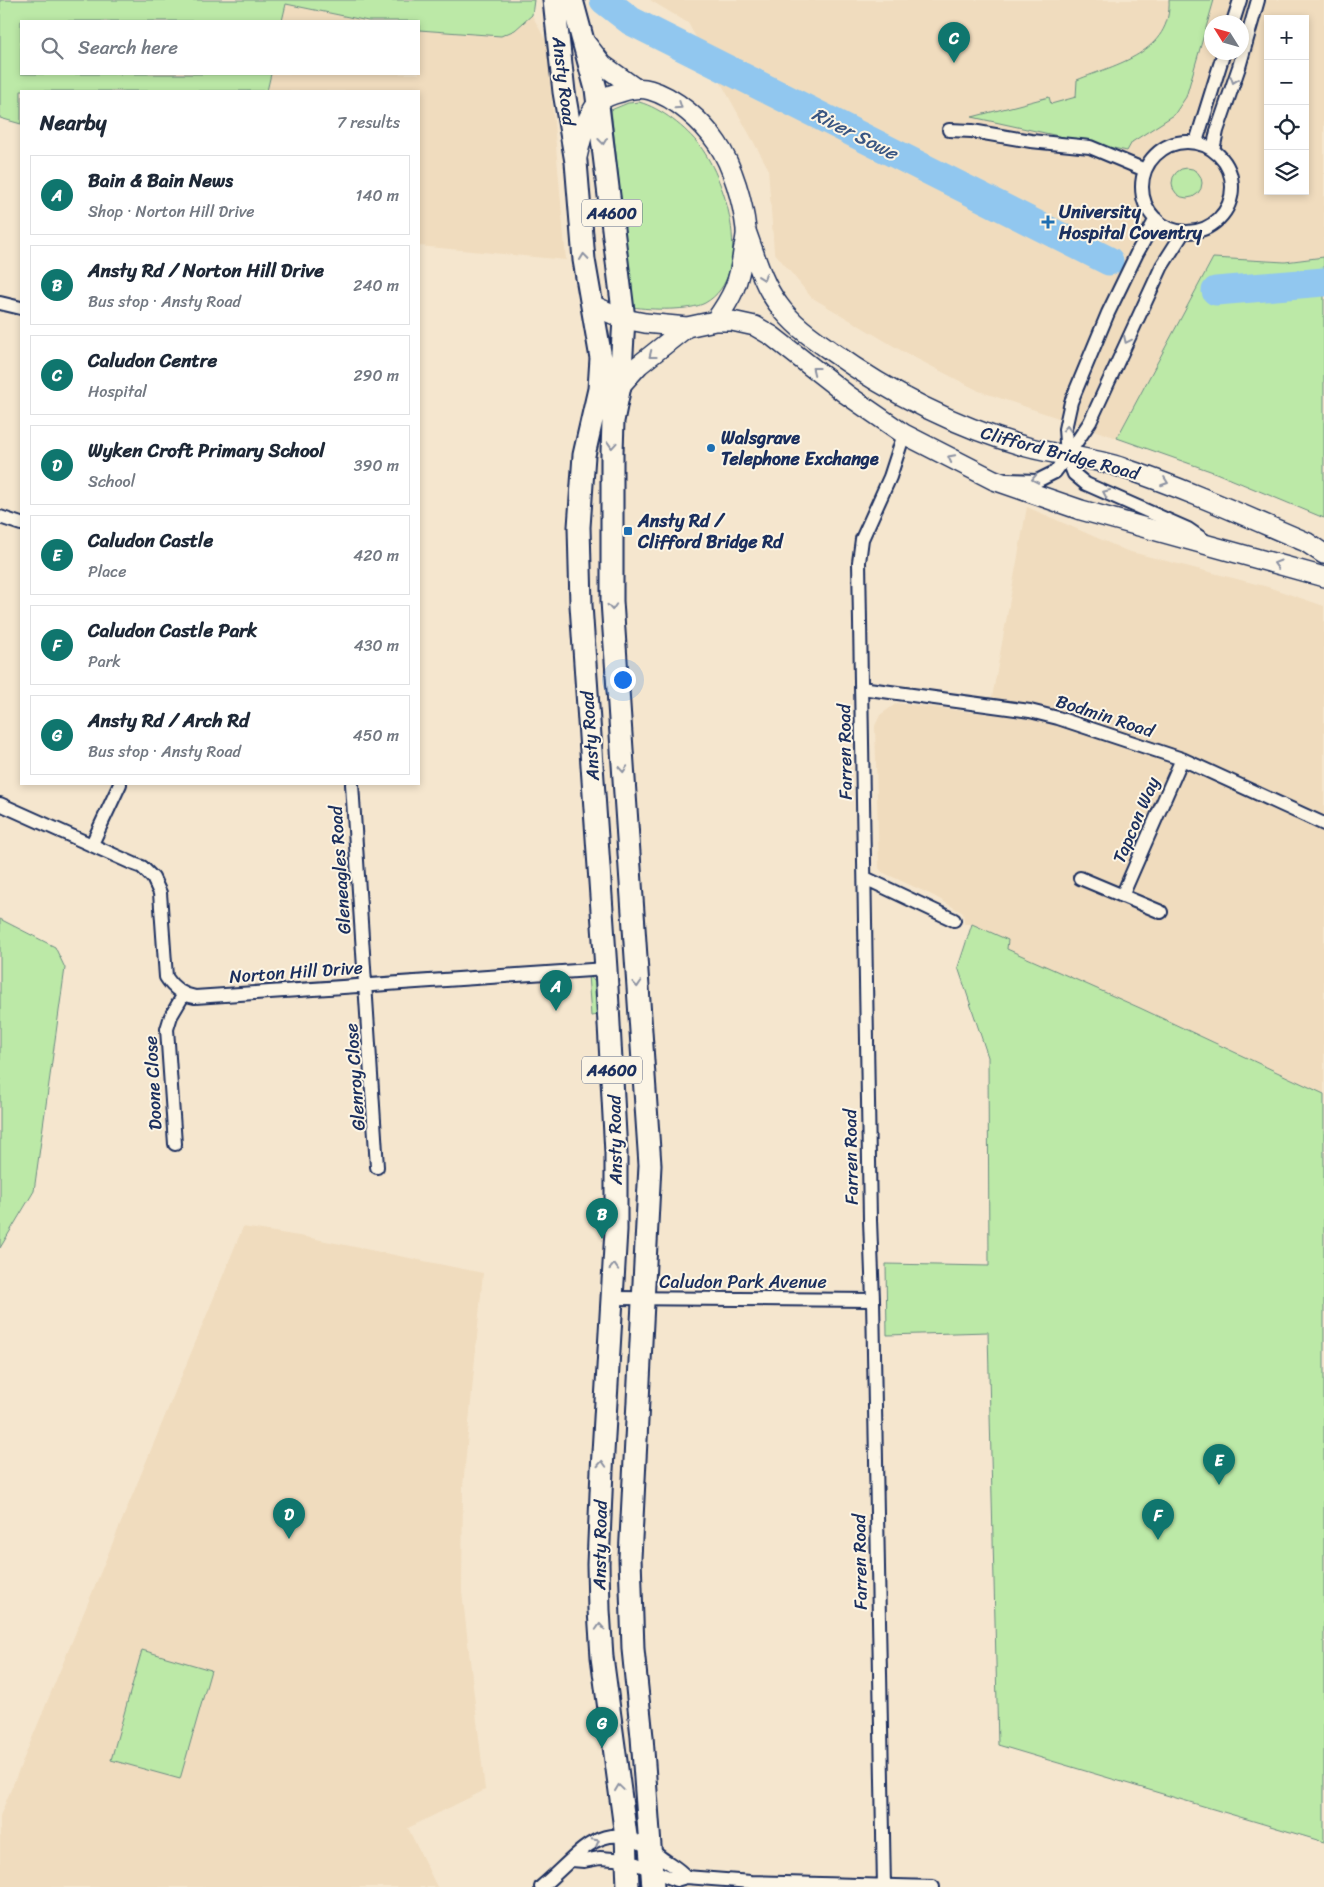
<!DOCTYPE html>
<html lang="en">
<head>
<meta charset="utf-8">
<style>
	:root { --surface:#fff; --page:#f2f2f3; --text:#1f2937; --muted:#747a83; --line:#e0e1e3; --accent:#0f766e }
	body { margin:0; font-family:Sriracha,sans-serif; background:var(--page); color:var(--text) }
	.controls { position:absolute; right:15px; top:15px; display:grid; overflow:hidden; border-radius:0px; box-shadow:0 2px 8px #0003 }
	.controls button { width:45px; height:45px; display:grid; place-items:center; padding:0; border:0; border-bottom:1px solid var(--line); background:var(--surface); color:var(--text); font:25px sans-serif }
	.compass { position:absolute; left:1204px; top:15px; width:45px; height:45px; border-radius:50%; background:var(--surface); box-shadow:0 2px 8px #0003; rotate:307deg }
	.you { position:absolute; left:622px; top:679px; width:18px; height:18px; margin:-12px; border:4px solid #fff; border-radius:50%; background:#1a73e8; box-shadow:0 0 0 8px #1a73e833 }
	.badge { display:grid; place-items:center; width:32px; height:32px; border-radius:50%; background:var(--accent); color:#fff; font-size:16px; font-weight:700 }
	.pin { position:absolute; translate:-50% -41px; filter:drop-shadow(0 1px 2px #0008) }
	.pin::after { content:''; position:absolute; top:26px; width:18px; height:15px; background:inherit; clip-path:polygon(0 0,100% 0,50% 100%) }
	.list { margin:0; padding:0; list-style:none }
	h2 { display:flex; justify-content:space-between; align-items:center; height:65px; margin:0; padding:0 20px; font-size:21px }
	h2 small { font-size:16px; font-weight:400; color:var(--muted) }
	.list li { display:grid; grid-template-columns:32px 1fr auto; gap:15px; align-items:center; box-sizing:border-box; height:80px; margin:0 10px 10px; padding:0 10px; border:1px solid var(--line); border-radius:0px }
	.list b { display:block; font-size:19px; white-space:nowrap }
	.list p { margin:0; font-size:16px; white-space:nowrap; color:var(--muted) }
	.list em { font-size:16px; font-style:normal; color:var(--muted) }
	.icon { flex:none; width:28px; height:28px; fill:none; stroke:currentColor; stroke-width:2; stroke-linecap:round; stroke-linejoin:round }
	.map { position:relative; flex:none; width:1324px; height:1887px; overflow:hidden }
	.search { position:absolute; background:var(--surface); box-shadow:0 2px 8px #0003; left:20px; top:20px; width:400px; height:55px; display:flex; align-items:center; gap:12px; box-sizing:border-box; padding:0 18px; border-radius:0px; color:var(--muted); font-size:19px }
	.panel { position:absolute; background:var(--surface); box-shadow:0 2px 8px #0003; left:20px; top:90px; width:400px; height:695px; border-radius:0px }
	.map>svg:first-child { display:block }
	.built { fill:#f0dcbe; fill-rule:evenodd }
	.green { fill:#bce9a7; stroke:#6c8c82 }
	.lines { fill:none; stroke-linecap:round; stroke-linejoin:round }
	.river { stroke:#91c7ef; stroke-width:29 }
	.minor-casing { stroke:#1b2f5e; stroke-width:16 }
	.secondary-casing { stroke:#1b2f5e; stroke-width:22 }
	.trunk-casing { stroke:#1b2f5e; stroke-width:25 }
	.minor { stroke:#fcf5e5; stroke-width:12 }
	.secondary { stroke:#fcf5e5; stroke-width:19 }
	.trunk { stroke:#fcf5e5; stroke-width:21 }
	.oneway { stroke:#8c92a2 }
	.poi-dot { fill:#1f6fb2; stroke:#fcf5e5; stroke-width:2 }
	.labels { text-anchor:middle; stroke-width:4; stroke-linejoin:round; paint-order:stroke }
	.shield { fill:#fcf5e5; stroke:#5e6a86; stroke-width:1 }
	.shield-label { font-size:16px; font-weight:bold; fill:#1b2f5e }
	.street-label { font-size:18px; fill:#1b2f5e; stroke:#fcf5e5 }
	.poi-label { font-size:18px; font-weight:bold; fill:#1b2f5e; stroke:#fcf5e5; text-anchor:start }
	.water-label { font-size:19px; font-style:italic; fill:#385582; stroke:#fcf5e5 }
</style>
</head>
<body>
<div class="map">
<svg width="1324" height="1887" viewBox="0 0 1324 1887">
	<rect width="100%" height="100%" fill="#f5e6ce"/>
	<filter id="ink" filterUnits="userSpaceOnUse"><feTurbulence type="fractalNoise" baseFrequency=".02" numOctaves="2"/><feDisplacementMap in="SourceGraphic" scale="10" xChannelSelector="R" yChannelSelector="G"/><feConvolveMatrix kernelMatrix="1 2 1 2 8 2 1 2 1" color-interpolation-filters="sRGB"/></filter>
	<g filter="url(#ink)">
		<!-- built -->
		<path class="built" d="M650,0h674v257l-39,5 -72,-4 -96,180 -138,-47 -77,-40 -91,-54 -37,-45 -6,-84 -80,-145zM1268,19h37v172h-37zM1212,22h30v30h-30z
			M286,4l82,17h-86z
			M532,15l15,28 19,217 -147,-14v-155h-152l4,-17h148v-44l82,5 14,-5z
			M1027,507l100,44 141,36 56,19v488l-184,-86 -134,-59 2,-9 -36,-16h-8l-1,-11 -29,-17 -52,-24 -3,-4 -4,-142 5,-11 17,-12 92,11z
			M243,1227l68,11 172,35 -20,214 -1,104 23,199 -77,38 29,59h-437v-71z"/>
		<!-- green -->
		<path class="green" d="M0,0h534l-2,15 -17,15 -14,6 -82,-6v-9h-51l-82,-17 -4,17h-261v53h250l-4,17h-246v33l-21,-6z
			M1169,0h45l-28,97 -12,18 -42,27 -5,9 -155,-34 77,-20 2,7 25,-7 1,-17c39,-16 95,-27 92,-80z
			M639,102c22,6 47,26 61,44 27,36 55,129 5,157 -15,8 -55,7 -72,4l-22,-197 17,-7z
			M1172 183a15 15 0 1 1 30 0a15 15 0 1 1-30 0Z
			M1324,257v261l-108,-45 -99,-35 96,-180 72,4z
			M0,919l55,28 10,21 -31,223 -34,57z
			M972,924l36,16 -1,9 133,59 184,86v748l-326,-97 -10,-413 -101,3 -1,-71 103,2 -1,-209 -30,-90z
			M588,975c14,11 12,23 12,40l-9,1z
			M142,1650l69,20 -31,109 -69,-19z"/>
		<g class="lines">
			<!-- river -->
			<path class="river" d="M604,0l27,21 478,240
				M1216,291l108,-9"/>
			<!-- minor casing -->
			<g class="minor-casing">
				<path id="minor" d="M1233,22l7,-22
					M949,130l23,1 59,10 59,6 55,23
					M1196,142l28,-90
					M1142 187a45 45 0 1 1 90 0a45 45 0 1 1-90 0Z
					M1213,150l4,-19 22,-64 19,-67
					M1156,219l-19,34 -29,60 -37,89 -6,27 2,27 7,18 12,10 102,45 16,11
					M0,303l21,5
					M1007,480l30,1 18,-9 12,-16 23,-34 72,-156 21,-33
					M0,517l21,7
					M861,688l169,23 28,7 124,41 142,65
					M352,784l25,383
					M0,804l134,60 8,3 11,11 7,15 6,84c7,11 16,18 29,20l411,-28
					M92,844l28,-60
					M865,878l89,42
					M1080,878l81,34
					M1122,896l60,-137
					M175,1144l-8,-115 4,-13 13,-22
					M612,1298l261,2
					M572,1860l12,1 16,-3 27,2 49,20 10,-3 65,5 182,5
					M541,1887c42,-35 63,-77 118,-31 10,8 20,12 27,21
					M884,1887l-11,-587 -3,-80 -11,-658 3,-23 28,-62 14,-43"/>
			</g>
			<!-- secondary casing -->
			<g class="secondary-casing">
				<path id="secondary" d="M585,42l18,23 32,23
					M576,161c5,-19 8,-41 21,-57 5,-6 16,-10 24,-12 9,-3 19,-5 29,-2 25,7 53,32 67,53 16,23 26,60 29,86 1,7 -2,16 -3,23 -4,31 -10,44 -28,69
					M746,231c9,24 16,52 32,73 14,20 33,33 53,47 60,43 126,76 196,96 32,9 66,10 96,21 63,21 122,48 183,74l18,12
					M592,305l32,14 21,4 42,4 28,-6h17l23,5 17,10 74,58 58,40 90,46 87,30 243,67
					M620,386l19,-21 48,-38"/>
			</g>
			<!-- trunk casing -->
			<g class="trunk-casing">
				<path id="trunk" d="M554,0l10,92 12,70 8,98 17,98 -2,31 -15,66 -5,72 2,78 25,364 10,184v77l-14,240 -4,94 1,46 3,47 24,179 2,51
					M572,0l24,89 28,230 -4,67 -7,35 -1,31v149l38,564 -20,393 3,91 9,88 11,150"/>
			</g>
			<!-- minor -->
			<use href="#minor" class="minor"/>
			<!-- secondary -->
			<use href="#secondary" class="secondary"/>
			<!-- trunk -->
			<use href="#trunk" class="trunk"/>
		</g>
		<!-- one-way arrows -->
		<defs><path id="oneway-chevron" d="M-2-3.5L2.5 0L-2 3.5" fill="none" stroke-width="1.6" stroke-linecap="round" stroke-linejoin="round" transform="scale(1.25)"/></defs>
		<g class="oneway">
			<use href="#oneway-chevron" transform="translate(1234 80) rotate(109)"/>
			<use href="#oneway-chevron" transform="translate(679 106) rotate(34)"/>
			<use href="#oneway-chevron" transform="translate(603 141) rotate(83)"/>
			<use href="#oneway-chevron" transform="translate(584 257) rotate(-96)"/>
			<use href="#oneway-chevron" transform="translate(763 277) rotate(71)"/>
			<use href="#oneway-chevron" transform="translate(1127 340) rotate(116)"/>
			<use href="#oneway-chevron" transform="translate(652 355) rotate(142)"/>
			<use href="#oneway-chevron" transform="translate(815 370) rotate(-142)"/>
			<use href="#oneway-chevron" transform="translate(1067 429) rotate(-86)"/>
			<use href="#oneway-chevron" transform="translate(612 445) rotate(94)"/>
			<use href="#oneway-chevron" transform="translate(951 458) rotate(-153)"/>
			<use href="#oneway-chevron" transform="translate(1035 479) rotate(169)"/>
			<use href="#oneway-chevron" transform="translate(1165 482) rotate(20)"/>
			<use href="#oneway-chevron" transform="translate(1106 493) rotate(-156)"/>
			<use href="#oneway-chevron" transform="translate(1277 564) rotate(-164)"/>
			<use href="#oneway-chevron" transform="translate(612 607) rotate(87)"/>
			<use href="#oneway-chevron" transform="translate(623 769) rotate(86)"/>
			<use href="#oneway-chevron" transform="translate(637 984) rotate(86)"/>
			<use href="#oneway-chevron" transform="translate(614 1267) rotate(-87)"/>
			<use href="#oneway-chevron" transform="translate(602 1464) rotate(-87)"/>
			<use href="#oneway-chevron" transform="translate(600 1627) rotate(-93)"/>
			<use href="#oneway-chevron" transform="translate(619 1788) rotate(-98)"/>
			<use href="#oneway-chevron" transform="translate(596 1842) rotate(-28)"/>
		</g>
	</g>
	<!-- markers -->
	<g class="poi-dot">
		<path d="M1045.5 214.5h5v5h5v5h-5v5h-5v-5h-5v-5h5z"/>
		<circle cx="711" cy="448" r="5"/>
		<rect x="623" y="526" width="10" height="10" rx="2.5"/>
	</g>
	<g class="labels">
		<!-- shield labels -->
		<g class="shield">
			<rect x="582" y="199.5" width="60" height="27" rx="4"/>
			<rect x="582" y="1056.5" width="60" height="27" rx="4"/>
		</g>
		<g class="shield-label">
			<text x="612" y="219">A4600</text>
			<text x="612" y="1076">A4600</text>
		</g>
		<!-- street labels -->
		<g class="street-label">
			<text transform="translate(564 81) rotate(83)" y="6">Ansty Road</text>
			<text transform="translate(1060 453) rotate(15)" y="6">Clifford Bridge Road</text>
			<text transform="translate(1105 716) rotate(18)" y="6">Bodmin Road</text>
			<text transform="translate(590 736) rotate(-94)" y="6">Ansty Road</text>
			<text transform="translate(845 752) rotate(-91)" y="6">Farren Road</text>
			<text transform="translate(1136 820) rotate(-67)" y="6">Tapcon Way</text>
			<text transform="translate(340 870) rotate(-94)" y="6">Gleneagles Road</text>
			<text transform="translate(296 972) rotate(-4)" y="6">Norton Hill Drive</text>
			<text transform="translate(355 1077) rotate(-94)" y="6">Glenroy Close</text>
			<text transform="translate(153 1083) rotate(-93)" y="6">Doone Close</text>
			<text transform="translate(615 1140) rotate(-91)" y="6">Ansty Road</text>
			<text transform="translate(851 1157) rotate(-91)" y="6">Farren Road</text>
			<text x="743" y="1288">Caludon Park Avenue</text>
			<text transform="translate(600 1545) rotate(-89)" y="6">Ansty Road</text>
			<text transform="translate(860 1562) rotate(-91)" y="6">Farren Road</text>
		</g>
		<!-- poi labels -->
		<g class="poi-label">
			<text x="1059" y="218">University<tspan x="1059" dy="21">Hospital Coventry</tspan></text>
			<text x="721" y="444">Walsgrave<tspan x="721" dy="21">Telephone Exchange</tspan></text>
			<text x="638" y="527">Ansty Rd /<tspan x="638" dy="21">Clifford Bridge Rd</tspan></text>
		</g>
		<!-- water labels -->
		<g class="water-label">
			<text transform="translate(855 133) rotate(27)" y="7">River Sowe</text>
		</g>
	</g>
</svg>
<div class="controls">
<button>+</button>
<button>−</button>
<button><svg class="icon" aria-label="locate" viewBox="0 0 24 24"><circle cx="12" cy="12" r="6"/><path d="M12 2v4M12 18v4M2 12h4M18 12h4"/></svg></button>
<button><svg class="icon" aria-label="layers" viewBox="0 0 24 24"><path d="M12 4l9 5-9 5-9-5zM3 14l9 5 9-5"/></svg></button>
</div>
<svg class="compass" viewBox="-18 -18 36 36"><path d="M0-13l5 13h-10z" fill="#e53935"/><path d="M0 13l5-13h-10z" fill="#747a83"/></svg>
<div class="you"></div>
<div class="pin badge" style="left:556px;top:1011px">A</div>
<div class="pin badge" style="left:602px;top:1239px">B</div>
<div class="pin badge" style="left:954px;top:63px">C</div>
<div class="pin badge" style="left:289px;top:1539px">D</div>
<div class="pin badge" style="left:1219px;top:1485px">E</div>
<div class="pin badge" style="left:1158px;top:1540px">F</div>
<div class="pin badge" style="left:602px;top:1748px">G</div>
<div class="search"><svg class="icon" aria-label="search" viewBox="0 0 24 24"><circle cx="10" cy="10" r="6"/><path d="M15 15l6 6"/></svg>Search here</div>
<section class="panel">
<h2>Nearby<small>7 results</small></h2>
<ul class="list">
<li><span class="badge">A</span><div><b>Bain &amp; Bain News</b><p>Shop · Norton Hill Drive</p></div><em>140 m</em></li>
<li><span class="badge">B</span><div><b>Ansty Rd / Norton Hill Drive</b><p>Bus stop · Ansty Road</p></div><em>240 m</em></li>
<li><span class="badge">C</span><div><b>Caludon Centre</b><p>Hospital</p></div><em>290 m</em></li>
<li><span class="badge">D</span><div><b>Wyken Croft Primary School</b><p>School</p></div><em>390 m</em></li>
<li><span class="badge">E</span><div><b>Caludon Castle</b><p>Place</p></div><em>420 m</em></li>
<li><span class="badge">F</span><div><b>Caludon Castle Park</b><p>Park</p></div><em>430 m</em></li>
<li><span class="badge">G</span><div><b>Ansty Rd / Arch Rd</b><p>Bus stop · Ansty Road</p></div><em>450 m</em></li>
</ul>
</section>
</div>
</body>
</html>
